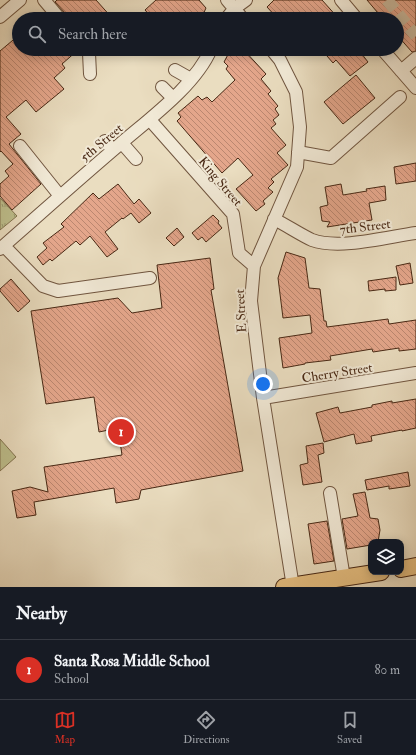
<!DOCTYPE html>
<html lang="en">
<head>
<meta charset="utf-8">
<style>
	:root { --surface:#171b24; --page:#242831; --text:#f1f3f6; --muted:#9ea1a6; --line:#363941; --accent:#d93025 }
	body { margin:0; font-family:"IM FELL Double Pica",serif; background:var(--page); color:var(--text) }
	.controls { position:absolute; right:12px; bottom:12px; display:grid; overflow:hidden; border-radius:8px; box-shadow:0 2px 10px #0003 }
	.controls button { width:36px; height:36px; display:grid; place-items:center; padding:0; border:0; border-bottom:1px solid var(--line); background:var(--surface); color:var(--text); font:20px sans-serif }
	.you { position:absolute; left:263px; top:384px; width:14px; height:14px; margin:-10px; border:3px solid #fff; border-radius:50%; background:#1a73e8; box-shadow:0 0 0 6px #1a73e833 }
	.badge { display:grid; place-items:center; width:26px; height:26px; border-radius:50%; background:var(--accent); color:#fff; font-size:13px; font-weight:700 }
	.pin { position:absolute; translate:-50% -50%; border:2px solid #fff; box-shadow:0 1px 4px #0006 }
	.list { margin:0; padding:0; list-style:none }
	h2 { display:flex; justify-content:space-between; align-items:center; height:52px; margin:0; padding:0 16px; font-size:17px }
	h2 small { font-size:13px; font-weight:400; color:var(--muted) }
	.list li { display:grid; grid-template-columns:26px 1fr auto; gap:12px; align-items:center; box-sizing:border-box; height:60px; padding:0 16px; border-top:1px solid var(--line) }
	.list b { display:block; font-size:15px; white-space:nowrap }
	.list p { margin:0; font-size:13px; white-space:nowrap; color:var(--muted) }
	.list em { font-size:13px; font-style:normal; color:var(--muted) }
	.icon { flex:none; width:22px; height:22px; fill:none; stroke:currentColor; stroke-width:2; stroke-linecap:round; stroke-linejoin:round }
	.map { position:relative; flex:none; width:416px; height:587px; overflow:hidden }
	.search { position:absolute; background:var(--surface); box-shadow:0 2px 10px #0003; left:12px; right:12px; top:12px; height:44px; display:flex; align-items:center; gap:10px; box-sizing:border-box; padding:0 14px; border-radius:22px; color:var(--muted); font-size:15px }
	.sheet { height:112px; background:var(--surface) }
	nav { display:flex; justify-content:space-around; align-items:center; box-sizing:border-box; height:56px; border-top:1px solid var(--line); background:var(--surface); font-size:11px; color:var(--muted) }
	nav a { display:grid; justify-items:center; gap:2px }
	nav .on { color:var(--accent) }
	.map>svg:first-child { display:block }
	.grass { fill:url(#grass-tufts); stroke:#837450 }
	.pitch { fill:#bebf8d; stroke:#837450 }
	.building { fill:url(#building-back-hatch); stroke:#482814 }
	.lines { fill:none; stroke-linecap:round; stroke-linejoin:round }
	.minor-tunnel { stroke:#cab99e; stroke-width:12; stroke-dasharray:12 6; stroke-linecap:butt }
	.minor-casing { stroke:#70553f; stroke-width:14 }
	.major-casing { stroke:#482814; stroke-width:18 }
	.minor { stroke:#f1e9d6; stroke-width:12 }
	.major { stroke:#e5be80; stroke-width:16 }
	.labels { text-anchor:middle; stroke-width:4; stroke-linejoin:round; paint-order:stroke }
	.street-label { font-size:13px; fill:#482814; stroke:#f1e9d6 }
</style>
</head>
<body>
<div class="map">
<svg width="416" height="587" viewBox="0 0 416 587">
	<defs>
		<pattern id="grass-tufts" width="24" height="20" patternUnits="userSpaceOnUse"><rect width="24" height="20" fill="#bebf8d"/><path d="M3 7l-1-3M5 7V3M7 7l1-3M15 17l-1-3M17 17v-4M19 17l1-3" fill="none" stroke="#9c9b72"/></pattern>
		<pattern id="building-back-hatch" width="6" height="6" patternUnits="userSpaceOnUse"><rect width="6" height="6" fill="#e4a68b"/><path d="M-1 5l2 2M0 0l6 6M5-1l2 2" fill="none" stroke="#bb8770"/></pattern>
	</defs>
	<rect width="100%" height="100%" fill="#eaddc0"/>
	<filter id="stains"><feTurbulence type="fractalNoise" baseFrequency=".005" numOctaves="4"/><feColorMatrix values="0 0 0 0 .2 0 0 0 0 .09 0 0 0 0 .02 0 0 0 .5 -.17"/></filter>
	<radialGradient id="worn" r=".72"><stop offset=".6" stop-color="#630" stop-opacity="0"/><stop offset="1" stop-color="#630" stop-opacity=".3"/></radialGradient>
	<!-- grass -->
	<path class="grass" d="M0,198l17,18 -17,14z"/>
	<!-- pitch -->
	<path class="pitch" d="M0,439l16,18 -16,14z"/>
	<!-- building -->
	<path class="building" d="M57,0h39l17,19h-46l-1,-5 -11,-12z
		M156,0h43l7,8 -5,11h-48l-8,-9z
		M274,0h48l17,19h-61l-11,-12z
		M367,0h49v51l-4,1 -15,-17v-16h-14z
		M19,35v14h59v1l-16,14 3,4 -11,10 10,11 -28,23 -10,-12 -20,17 15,17 -12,10 32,40 -29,26 -12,-14v-12l9,-8 -4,-5 8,-7 -12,-13 -1,1v-101z
		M231,49h12l23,25 -5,5 10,12 -3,3 10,12 -3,3 4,6 -6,5 3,4 -5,4 15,17 -9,8 11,12 -17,14 3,3 -6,6 5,4 -10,9 2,3 -9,7 -20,-22 17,-14 -15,-17 -16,15 -45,-52 4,-4 -3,-4 20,-17 4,4 5,-3 5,5 23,-22 -9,-11 2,-3 -4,-4z
		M321,49h37l10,13 -18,14 -14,-16 -3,3z
		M356,75l19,23 -32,26 -19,-22z
		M416,163v18l-20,3 -2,-17z
		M118,184l16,20 5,-5 12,14 -12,10 -8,-10 -8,6 -1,-1 -17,14 13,17 -11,8 -17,-21 -10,9 -4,-4 -24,20 -2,-2 -7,6 -6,-8 10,-9 -4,-5 21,-16 -3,-3 32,-31 6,6z
		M341,184l2,11 24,-4 -1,-2 19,-3 1,14 -17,3 3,17 -45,7 3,-5 -8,-1 -2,-14 8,-2 -3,-18z
		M213,215l6,6 -1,2 4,5 -16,14 -4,-5 -4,3 -6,-7z
		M177,228l7,9 -10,9 -8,-8z
		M286,252l19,6 4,30 11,1 4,32h2l1,6 61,-8 1,5 27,-4v29l-17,2v-3l-26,4 -1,-3 -42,7 1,4 -26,3v1l-22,4 -4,-30 33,-5 -2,-18 -27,3 -5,-40z
		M210,258l4,31 -3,1 32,181 -102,19 -2,9 -23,4 -2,-15 -80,14 2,13 -19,3 -5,-27 18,-4 18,5 -4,-25 78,-12 -4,-27 -19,4 -5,-35 -48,7 -15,-93 87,-13 14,15 30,-5 -5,-43z
		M410,263l3,20 -13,2 -4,-19z
		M396,277v13l-11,1v-2l-16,2 -1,-10z
		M11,279l19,22 -12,11 -18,-21v-2z
		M416,399v29l-14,3v-1l-31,6 1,5 -16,3 -2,-10 -30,8 -8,-29 22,-6 2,6 32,-6v-2l20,-4v2z
		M323,443l1,10 -6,2 4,27 -19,3 -3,-20 8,-2 -2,-17z
		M408,472l2,14 -21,3v-3l-22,4 -2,-10z
		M365,492l5,26 8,1 2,11 -2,12h-7v3l-24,4 -5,-30 16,-3 -5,-22z
		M327,521l7,40 -20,3 -6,-40z"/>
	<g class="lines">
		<!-- minor-tunnel -->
		<path class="minor-tunnel" d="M387,0l29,36"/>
		<!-- minor casing -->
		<g class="minor-casing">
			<path id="minor" d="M44,0l16,19
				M227,0l16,19
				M341,0l16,19
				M0,17l20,-17
				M226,19l9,-11 11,-8
				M85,49l4,4 1,21
				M271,49l9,11 16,32 4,35 -3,40 -43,99 -3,35 12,97 30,189
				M382,49l34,39
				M175,70l16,9
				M401,71l15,-13
				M162,87l11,11
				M150,120l83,94 6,39 15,13
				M105,141l8,9
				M122,143l14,16
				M20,146l40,50
				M298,152l33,6 69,-61
				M274,219c12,6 27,16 38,21 27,10 75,-3 104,-7
				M4,246l39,40 15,5 92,-13
				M0,249c40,-35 79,-70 119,-104 30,-26 76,-59 92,-96
				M263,398l153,-25
				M330,493l14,85"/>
		</g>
		<!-- major casing -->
		<g class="major-casing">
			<path id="major" d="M401,569l15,-3
				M284,587l97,-15"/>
		</g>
		<!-- minor -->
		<use href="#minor" class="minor"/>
		<!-- major -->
		<use href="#major" class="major"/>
	</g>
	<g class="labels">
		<!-- street labels -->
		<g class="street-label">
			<text transform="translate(101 142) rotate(-40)" y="5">5th Street</text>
			<text transform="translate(221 181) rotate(50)" y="5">King Street</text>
			<text transform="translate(365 226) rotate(-7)" y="5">7th Street</text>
			<text transform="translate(240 311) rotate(-93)" y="5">E Street</text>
			<text transform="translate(337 372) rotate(-9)" y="5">Cherry Street</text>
		</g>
	</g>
	<rect width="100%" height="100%" filter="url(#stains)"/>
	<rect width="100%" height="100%" fill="url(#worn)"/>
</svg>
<div class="controls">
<button><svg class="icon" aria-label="layers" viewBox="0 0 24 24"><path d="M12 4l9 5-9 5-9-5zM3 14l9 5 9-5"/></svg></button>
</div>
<div class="you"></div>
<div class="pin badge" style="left:121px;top:432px">1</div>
<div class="search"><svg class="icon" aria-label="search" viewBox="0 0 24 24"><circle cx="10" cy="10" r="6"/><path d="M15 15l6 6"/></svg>Search here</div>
</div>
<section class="sheet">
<h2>Nearby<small></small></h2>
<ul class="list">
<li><span class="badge">1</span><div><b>Santa Rosa Middle School</b><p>School</p></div><em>80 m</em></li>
</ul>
</section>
<nav>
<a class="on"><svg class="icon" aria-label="map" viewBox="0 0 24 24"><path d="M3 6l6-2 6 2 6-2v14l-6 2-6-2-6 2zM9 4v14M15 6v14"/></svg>Map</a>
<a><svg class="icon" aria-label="directions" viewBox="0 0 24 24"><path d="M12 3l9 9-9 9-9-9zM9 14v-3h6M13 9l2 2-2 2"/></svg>Directions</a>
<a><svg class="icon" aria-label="saved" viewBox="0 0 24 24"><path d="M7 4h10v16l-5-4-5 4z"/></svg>Saved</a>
</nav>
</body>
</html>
